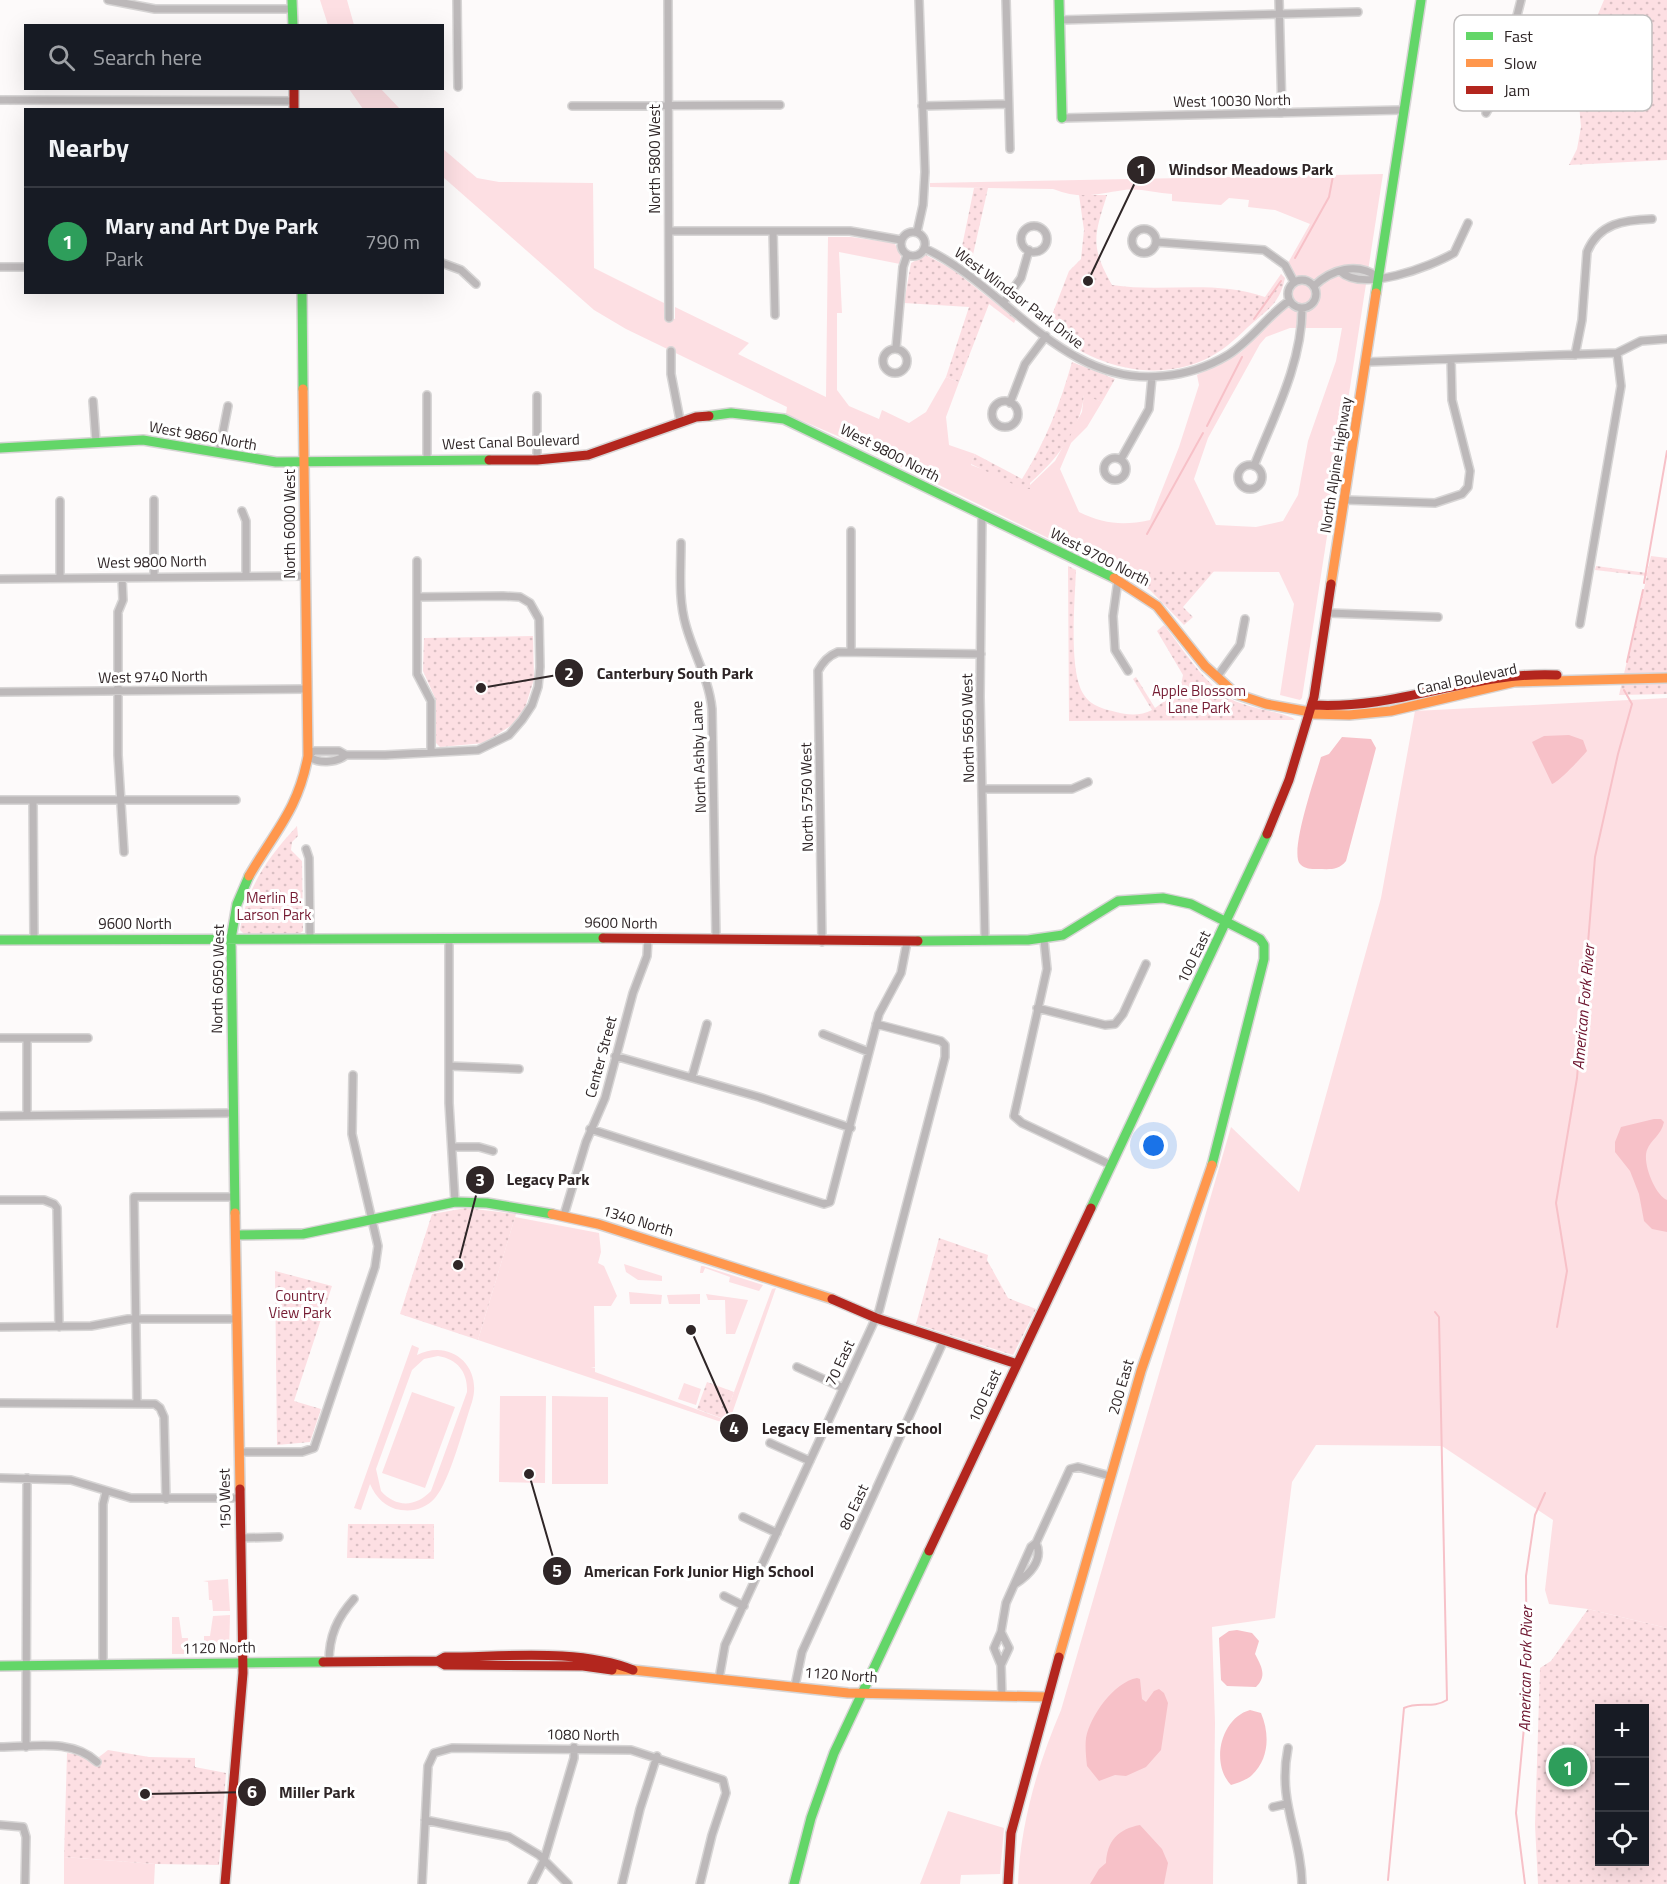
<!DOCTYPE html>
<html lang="en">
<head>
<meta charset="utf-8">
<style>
	:root { --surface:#171b24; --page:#242831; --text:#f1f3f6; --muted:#9ea1a6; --line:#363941; --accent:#777071 }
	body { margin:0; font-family:"Titillium Web",sans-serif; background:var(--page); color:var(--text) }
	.controls { position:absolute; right:18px; bottom:18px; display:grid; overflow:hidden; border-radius:0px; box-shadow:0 6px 24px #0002 }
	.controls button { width:54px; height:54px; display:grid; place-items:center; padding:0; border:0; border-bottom:2px solid var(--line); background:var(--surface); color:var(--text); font:30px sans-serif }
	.you { position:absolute; left:1154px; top:1146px; width:21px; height:21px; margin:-15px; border:4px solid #fff; border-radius:50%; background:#1a73e8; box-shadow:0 0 0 9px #1a73e833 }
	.badge { display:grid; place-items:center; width:39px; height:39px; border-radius:50%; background:var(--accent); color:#fff; font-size:20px; font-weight:700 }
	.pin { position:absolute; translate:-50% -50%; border:3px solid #fff; box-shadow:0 2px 6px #0006 }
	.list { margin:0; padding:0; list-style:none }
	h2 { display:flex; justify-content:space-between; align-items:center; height:78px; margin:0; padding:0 24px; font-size:26px }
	h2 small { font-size:20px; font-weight:400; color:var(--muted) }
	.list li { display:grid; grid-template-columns:39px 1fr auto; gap:18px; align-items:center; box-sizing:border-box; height:108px; padding:0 24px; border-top:2px solid var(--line) }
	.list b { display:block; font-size:22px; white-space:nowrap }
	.list p { margin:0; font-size:20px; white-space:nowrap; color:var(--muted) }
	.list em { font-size:20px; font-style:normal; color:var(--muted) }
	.icon { flex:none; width:33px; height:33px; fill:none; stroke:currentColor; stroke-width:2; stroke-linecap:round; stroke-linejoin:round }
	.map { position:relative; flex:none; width:1667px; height:1884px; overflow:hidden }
	.search { position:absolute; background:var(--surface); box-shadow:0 6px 24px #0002; left:24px; top:24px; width:420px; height:66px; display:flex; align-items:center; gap:15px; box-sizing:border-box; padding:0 21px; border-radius:0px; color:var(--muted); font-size:22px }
	.panel { position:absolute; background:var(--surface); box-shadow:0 6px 24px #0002; left:24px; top:108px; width:420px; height:186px; border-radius:0px }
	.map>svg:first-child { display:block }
	.grass { fill:#fddfe3; fill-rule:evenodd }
	.park { fill:url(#park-dots); fill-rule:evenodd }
	.water { fill:#f7c1c8 }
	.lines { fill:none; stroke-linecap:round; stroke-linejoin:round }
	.stream { stroke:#f7c1c8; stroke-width:2 }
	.street-casing { stroke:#d7d5d5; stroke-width:10 }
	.fast-casing { stroke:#d7d5d5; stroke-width:12 }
	.slow-casing { stroke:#d7d5d5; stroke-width:12 }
	.jam-casing { stroke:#d7d5d5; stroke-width:12 }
	.street { stroke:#bcb8b9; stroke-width:7 }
	.fast { stroke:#63d668; stroke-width:9 }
	.slow { stroke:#ff974d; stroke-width:9 }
	.jam { stroke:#b3261e; stroke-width:9 }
	.labels { text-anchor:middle; stroke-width:6; stroke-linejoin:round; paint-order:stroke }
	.street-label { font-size:15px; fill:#2f2627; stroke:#fff }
	.park-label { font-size:15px; fill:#751c33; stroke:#fff }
	.water-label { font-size:16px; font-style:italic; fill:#6b122c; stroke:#fff }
	.key { fill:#fff; stroke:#c1bebe; stroke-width:1.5 }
	.key-label { font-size:16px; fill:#2f2627 }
	.leader { fill:none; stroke:#2f2627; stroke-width:2 }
	.callout-dot { fill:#2f2627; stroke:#fff; stroke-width:2 }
	.mark-label { font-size:18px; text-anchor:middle; font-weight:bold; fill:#fff }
	.callout-label { font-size:16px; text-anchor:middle; font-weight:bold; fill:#2f2627; stroke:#fff; stroke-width:6; stroke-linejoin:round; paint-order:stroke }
</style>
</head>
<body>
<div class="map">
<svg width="1667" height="1884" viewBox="0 0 1667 1884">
	<defs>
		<pattern id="park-dots" width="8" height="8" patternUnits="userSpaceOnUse" patternTransform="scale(1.5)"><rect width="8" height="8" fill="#fddfe3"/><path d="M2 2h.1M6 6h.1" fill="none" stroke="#d9bfc3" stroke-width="1.8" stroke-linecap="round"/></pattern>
	</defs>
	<rect width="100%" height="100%" fill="#fdfafa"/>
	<!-- grass -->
	<path class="grass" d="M320,0h27l7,25h-26z
		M349,89h32l19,20h-37z
		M442,148l35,30 22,4 94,1 1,85 70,35 1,14 10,2v-12l74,36 -11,11 88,43 2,-160h23l43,6 7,10 -1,11 -61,-12 3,61h-5v77l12,16 30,13 3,-9 27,13 17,-11 20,-35 13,5 -13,35 3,28 26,9 -4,11 58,21 26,-25 27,-49 2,-18 18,8 -15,25 -16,16 -11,26 19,43c25,12 44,14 71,8l29,-73 20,-62 -2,-10 44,-23 43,-42 9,-40 -5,-7 22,-39 -35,-14 -27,-3 1,-7 -20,-2 -8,7 -49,-4v-7c-16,-1 -32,-6 -48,-4 -29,4 -42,10 -71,-1l-123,-2v-4l453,-9 -81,524 -2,2 -20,-5 14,-91 -15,-32 -140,-1 -21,-5 -6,3 -272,-132 -54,-23 1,-7 -161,-78 -32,-19 -151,-133zM1290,328h52l-6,33 -28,80 -10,54 -15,26 -27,6 -40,-2 -22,-46 14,-41 52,-94 6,-7z
		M1667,698v930l-79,-19 -39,-5 -4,-14 8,-70 -111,-74 -126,-1 -24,37 -17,136 -63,9 3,96 -2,161h-195c2,-59 20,-120 43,-174l170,-583 68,65 82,-294 34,-187z
		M515,1217l84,16 2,19 -3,11 6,3 13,30 -6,10h-17l1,61 -4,1h4v4l128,47 1,4 -246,-83z
		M624,1264l38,12v5l-24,-1 -12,-8z
		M701,1266h2l60,19 -4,6 -30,-9 1,-5 -25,-9 -2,5h-3z
		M776,1288l-48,137 -3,-1 -1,-5 48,-130z
		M629,1292l33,3 -1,9h-31z
		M700,1294v10h-31l-2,-9z
		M706,1294l42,6 -13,34h-9l-1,-34h-17z
		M412,1345l7,3 -2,7c33,-17 66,11 55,47 -8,23 -22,79 -37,96 -9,10 -21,14 -34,12 -15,-2 -25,-12 -31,-26l-9,26 -7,-2zM438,1356c20,3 30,17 29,36l-36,99c-15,16 -35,17 -50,0l-5,-22 36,-99 12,-11z
		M684,1383l17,6 -5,16 -18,-6z
		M412,1392l43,15 -30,81 -43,-15z
		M500,1396h46l-1,87 -46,-1z
		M552,1396l56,1v87h-56z
		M228,1579l2,32h-17l-1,-11h-3l-1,-18 -5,-1z
		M230,1615l-1,36 -25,3v-18h6l3,-20z
		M172,1617h7l3,21h6v16h-16z
		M948,1811l56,17 -4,46 -39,1 -1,9h-40z
		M64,1857l91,7 -1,20h-90z"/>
	<!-- park -->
	<path class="park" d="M1604,0h63v160l-98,5 8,-16 4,-22 -3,-34 -5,-20z
		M974,188h14l-18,80 -11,-7z
		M1079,195h28c-13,41 -17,51 5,90 52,8 101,-6 153,12l16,-23 4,4c-6,27 -17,31 -37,49 -12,12 -28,26 -44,33 -55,24 -114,4 -157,-32l22,-57 12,-12 3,-29z
		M926,255l26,14 64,50 -2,4 -25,-19 -30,78 -13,-5 23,-70 -65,-4 7,-40z
		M1072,362l43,17 -13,23 -18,-7c-4,36 -27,64 -54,88v6h-7l-52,-25 4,-10 47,25c24,-38 38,-75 50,-117z
		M1651,556l16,2v136l-48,1 28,-119 -52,-6 1,-4 51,7z
		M1068,566l8,4c-1,29 -8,102 8,125 7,11 20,14 32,17 11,3 25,4 36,-2l-19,-31 3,-2 19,31 25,-18 3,-15 -26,-44 7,-6c19,24 37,54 62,71 17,13 62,16 69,24l-226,1z
		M1118,566l21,5 76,-1 -32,37 10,10 -9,8 -34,-35 -38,-21z
		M533,636l1,43 -10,32 -12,14 -28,18 -44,4 -4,-4v-43l-13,-29 1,-33z
		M297,826l1,10 -6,6 -1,8 11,11 1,70 -4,3h-55l-4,-4c7,-43 28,-73 57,-104z
		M466,1208l50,6 -38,126 -78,-26 32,-100z
		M939,1238l49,17 -1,5 21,38 28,11 -23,46 -97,-31z
		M275,1271l57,15 -38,115 27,8 -11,33 -33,3z
		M707,1382l27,10 -10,27 -27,-10z
		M348,1524h86v35l-87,-1z
		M1588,1609l79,19v256h-129l-3,-59 5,-157 11,-7zM1600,1708h44v154h-44z
		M108,1750l41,7 46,1v9l31,6 -7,92 -64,-1 -91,-7 3,-104 32,4z"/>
	<!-- water -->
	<path class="water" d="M1569,735l14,5 4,11c-5,6 -29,32 -35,33l-20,-42 12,-6z
		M1342,737l29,2 5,9 -30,113c-8,10 -17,8 -29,8 -6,0 -12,0 -17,-5 -11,-12 16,-89 21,-107l8,-3z
		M1654,1119h7l3,3c-3,14 -13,17 -17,28 -5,13 8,45 20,50v32l-15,-3 -8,-8 -5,-27 -9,-23 -15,-19v-10l6,-15z
		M1237,1630l15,3 7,8 -4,13c7,13 12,22 1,33l-29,-1 -6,-6 -2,-42 10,-7z
		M1137,1678l3,1 2,20 4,3 8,-11 5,-2 5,4 4,10 -7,47 -15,17 -20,9 -11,-1 -16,6 -12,-15c-1,-9 -2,-19 -1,-28 4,-22 28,-56 51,-60z
		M1250,1710l11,3c9,21 8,46 -9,62 -5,5 -15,8 -21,10 -21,-22 -10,-67 19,-75z
		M1140,1825l22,24 6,14 -4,21h-74l9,-15 7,-6c1,-22 12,-34 34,-38z"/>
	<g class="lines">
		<!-- stream -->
		<path class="stream" d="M1295,258l34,-61 4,-21
			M1254,319l27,-38
			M1207,426l35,-69
			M1147,534l56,-101
			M1644,583l23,-132
			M1627,662l16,-72
			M1557,1327l10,-56 -11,-68 21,-125 18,-221 23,-103 14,-50 -8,-14
			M1388,1880l16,-172c14,-7 29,1 43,-8l-8,-383 -4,-5
			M1525,1884l-9,-71 11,-118 -1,-119 9,-61 10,-22"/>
		<!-- street casing -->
		<g class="street-casing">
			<path id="street" d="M108,0l47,9h137
				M457,0l1,87
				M668,0l1,318
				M1006,0l4,149
				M1279,0l3,113
				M1060,20l298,-8
				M0,100l294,1
				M572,106l208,-1
				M922,106l86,-2
				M1486,113l11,-19 24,-94
				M1062,118l340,-8
				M1021 239a13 13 0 1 1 26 0a13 13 0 1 1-26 0Z
				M1132 241a12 12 0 1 1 24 0a12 12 0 1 1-24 0Z
				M670,231h180l51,9
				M773,231l2,84
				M901 244a12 12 0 1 1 24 0a12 12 0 1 1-24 0Z
				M917,232l6,-27 2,-33 -6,-172
				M1156,242l108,8 21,15 9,17
				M924,248c82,38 139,139 239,128 23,-2 45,-9 65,-21 24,-15 39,-39 61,-54
				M442,263l19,7 15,14
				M0,267h26
				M1340,271c22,22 90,-4 114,-18l14,-30
				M1288 294a14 14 0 1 1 28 0a14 14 0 1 1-28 0Z
				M1314,286c18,-17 43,-24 64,-9
				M1003,303l18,-25 8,-28
				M896,348l7,-81 4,-12
				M883 361a12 12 0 1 1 24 0a12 12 0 1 1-24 0Z
				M671,351v23l9,46
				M1575,355l7,-35 5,-68c12,-29 37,-32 65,-33
				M1367,362l250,-9 24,-12 26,-2
				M93,401l3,41
				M992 414a13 13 0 1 1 26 0a13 13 0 1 1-26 0Z
				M1010,403l15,-39 21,-28
				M219,452l9,-46
				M1104 469a11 11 0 1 1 22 0a11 11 0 1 1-22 0Z
				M1121,459l28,-50 3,-32
				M427,460v-65
				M537,460v-64
				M1238 477a12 12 0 1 1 24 0a12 12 0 1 1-24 0Z
				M1254,466c20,-50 48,-103 48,-157
				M154,500v77
				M1345,500l90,3 27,-9 6,-7 2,-16 -18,-71 -1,-41
				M60,501v76
				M242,511l4,10v54
				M982,515l-2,182 5,244
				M851,531v121
				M681,543c0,28 -3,56 5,83 8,29 23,53 26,83l4,229
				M417,561v113l14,27v51
				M122,578l1,22 -5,12v143l6,97
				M0,579l305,-3
				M1118,580l-5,36 2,34 13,21
				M1328,613l110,4
				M1580,624l41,-238 -4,-33
				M1217,677l23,-32 5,-26
				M0,692l306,-3
				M346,755c-10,8 -28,9 -38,1l6,-5h25l7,4h39l93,-5 31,-15 13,-15 10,-15 6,-18 2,-20 -1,-48 -9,-16 -10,-6 -17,-1 -85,1
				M983,789h89l16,-7
				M0,800h236
				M33,800l1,140
				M306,849l3,9 1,80
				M449,938v165l6,99
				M1044,940l3,29 -33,147 8,7 89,42
				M822,942l-4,-271c5,-9 10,-15 20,-19l143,2
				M1037,1008l68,17 10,-1 8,-10 23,-50
				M823,1034l46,18
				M0,1038h88
				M27,1038v77
				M615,1056l144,41 92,31
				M449,1066l70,3
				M692,1077l15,-53
				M0,1116l233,-3
				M590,1129l234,75 6,-2 49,-188 22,-41 6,-31
				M452,1147h27l14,4
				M0,1200h44l10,4 3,4 2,119
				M564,1215l22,-73 19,-44 28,-105 14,-37 1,-18
				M0,1327l91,-1 37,-7h109
				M797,1367l46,21
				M0,1403l155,1 5,4 4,9 2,82
				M137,1403l-3,-206h100
				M770,1443l40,18
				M239,1452h63l12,-4 61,-181 3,-21 -26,-112 1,-59
				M0,1478l71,2 60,18h109
				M743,1517l34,16
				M240,1538l39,-1
				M1015,1584c14,-9 29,-24 21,-41
				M724,1596l20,10
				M1001,1632l8,16 -8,17
				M329,1662c0,-26 8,-44 25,-63
				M103,1665v-161l3,-12
				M719,1679l6,-34 154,-334 66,-254v-12l-4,-4 -65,-17
				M795,1686l7,-34 142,-312
				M1002,1697l-1,-32 -7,-17 7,-16 5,-29 25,-56 5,-4 34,-74 8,-2 32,9
				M0,1747c32,0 72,-9 97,15
				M26,1747l1,-269
				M1288,1748c-11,55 13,86 14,136
				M1273,1807l13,-3
				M425,1820l84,17 30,18 29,29
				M0,1825l23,2 3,10 -1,47
				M422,1884l6,-118 6,-13 18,-5 179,2 92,30 3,13 -14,42 -12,49
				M532,1884l12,-24 30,-102v-11
				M622,1884l18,-75 17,-53"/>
		</g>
		<!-- fast casing -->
		<g class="fast-casing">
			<path id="fast" d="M292,0l1,26
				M1059,0l3,118
				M302,292l1,97
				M1376,293l45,-293
				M709,416l22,-3 53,6 330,159
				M0,448l143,-8 133,22 213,-2
				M0,940l603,-2
				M918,941l110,-1 35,-5 55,-34 45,-3 28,6 69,35 4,6v14l-52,206
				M1091,1208l176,-374
				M235,1213l-4,-274 6,-35 12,-28
				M236,1235l67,-1 152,-32 32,1 65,11
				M0,1666l323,-4
				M794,1884l17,-66 23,-65 95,-202"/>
		</g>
		<!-- slow casing -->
		<g class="slow-casing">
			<path id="slow" d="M1114,578l43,28 48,60 31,28 30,10 44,8
				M1331,584l45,-291
				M1310,714l39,1 42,-4 123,-29 153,-4
				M249,876c26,-45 49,-66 59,-120l-5,-367
				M235,1213l5,276
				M552,1214l46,10 234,75
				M1059,1657l82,-286 71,-206
				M612,1670h21l215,23 200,4"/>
		</g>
		<!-- jam casing -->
		<g class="jam-casing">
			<path id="jam" d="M294,88v22
				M489,460h48l51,-5 108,-38 13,-1
				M1312,705c88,5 160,-34 245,-30
				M1267,834l22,-54 25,-83 17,-113
				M603,938l315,3
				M832,1299l44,19 141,46
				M929,1551l162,-343
				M438,1661l7,-4c58,0 134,-9 188,13
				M323,1662l115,-1 7,4 138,1 29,4
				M225,1884l18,-211 -3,-184
				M1008,1884l3,-51 48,-176"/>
		</g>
		<!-- street -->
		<use href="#street" class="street"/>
		<!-- fast -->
		<use href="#fast" class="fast"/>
		<!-- slow -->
		<use href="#slow" class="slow"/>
		<!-- jam -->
		<use href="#jam" class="jam"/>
	</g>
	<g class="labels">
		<!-- street labels -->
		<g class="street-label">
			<text transform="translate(1232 101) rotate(-1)" y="5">West 10030 North</text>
			<text transform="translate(655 159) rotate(-90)" y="5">North 5800 West</text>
			<text transform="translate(1019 298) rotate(37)" y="5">West Windsor Park Drive</text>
			<text transform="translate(203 436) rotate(10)" y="5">West 9860 North</text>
			<text transform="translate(511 442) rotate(-2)" y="5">West Canal Boulevard</text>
			<text transform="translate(890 453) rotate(27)" y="5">West 9800 North</text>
			<text transform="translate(1336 465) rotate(-81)" y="5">North Alpine Highway</text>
			<text transform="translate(290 524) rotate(-90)" y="5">North 6000 West</text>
			<text transform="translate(1100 557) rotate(27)" y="5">West 9700 North</text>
			<text transform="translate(152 562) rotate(-1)" y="5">West 9800 North</text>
			<text transform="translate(153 677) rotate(-1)" y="5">West 9740 North</text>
			<text transform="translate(1467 679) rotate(-12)" y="5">Canal Boulevard</text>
			<text transform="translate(968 728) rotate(-91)" y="5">North 5650 West</text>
			<text transform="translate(699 757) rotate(-92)" y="5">North Ashby Lane</text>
			<text transform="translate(807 797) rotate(-91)" y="5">North 5750 West</text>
			<text transform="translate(621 923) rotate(1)" y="5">9600 North</text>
			<text x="135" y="929">9600 North</text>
			<text transform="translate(1194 957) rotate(-64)" y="5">100 East</text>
			<text transform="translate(218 979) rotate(-89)" y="5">North 6050 West</text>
			<text transform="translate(601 1057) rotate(-75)" y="5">Center Street</text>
			<text transform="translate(638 1221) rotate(17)" y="5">1340 North</text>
			<text transform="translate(840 1363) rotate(-65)" y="5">70 East</text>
			<text transform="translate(1121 1387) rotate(-74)" y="5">200 East</text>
			<text transform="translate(985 1396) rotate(-65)" y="5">100 East</text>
			<text transform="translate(225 1499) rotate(-91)" y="5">150 West</text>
			<text transform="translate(854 1507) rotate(-65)" y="5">80 East</text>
			<text transform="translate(219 1648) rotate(-1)" y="5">1120 North</text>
			<text transform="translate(841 1675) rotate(4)" y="5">1120 North</text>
			<text transform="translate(583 1735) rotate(1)" y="5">1080 North</text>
		</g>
		<!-- park labels -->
		<g class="park-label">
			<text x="1199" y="696">Apple Blossom<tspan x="1199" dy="17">Lane Park</tspan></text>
			<text x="274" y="903">Merlin B.<tspan x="274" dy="17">Larson Park</tspan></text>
			<text x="300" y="1301">Country<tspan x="300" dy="17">View Park</tspan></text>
		</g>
		<!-- water labels -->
		<g class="water-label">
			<text transform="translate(1583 1007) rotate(-85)" y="6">American Fork River</text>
			<text transform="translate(1525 1669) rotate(-89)" y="6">American Fork River</text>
		</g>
	</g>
	<!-- legend -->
	<rect x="1454" y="15" width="198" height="96" rx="9" class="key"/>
	<rect x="1466" y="32" width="27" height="8" fill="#63d668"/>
	<rect x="1466" y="59" width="27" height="8" fill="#ff974d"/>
	<rect x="1466" y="86" width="27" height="8" fill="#b3261e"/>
	<g class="key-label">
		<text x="1504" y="42">Fast</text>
		<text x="1504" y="69">Slow</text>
		<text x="1504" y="96">Jam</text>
	</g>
	<!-- callouts -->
	<path class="leader" d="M1088 281L1141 170M481 688L569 673M458 1265L480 1180M691 1330L734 1428M529 1474L557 1571M145 1794L252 1792"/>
	<g class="callout-dot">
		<circle cx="1088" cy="281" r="6"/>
		<circle cx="481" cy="688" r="6"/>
		<circle cx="458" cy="1265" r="6"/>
		<circle cx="691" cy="1330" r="6"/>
		<circle cx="529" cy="1474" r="6"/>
		<circle cx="145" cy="1794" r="6"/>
		<circle cx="1141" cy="170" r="15"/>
		<circle cx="569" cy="673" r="15"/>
		<circle cx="480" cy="1180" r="15"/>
		<circle cx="734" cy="1428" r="15"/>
		<circle cx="557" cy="1571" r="15"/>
		<circle cx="252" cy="1792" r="15"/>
	</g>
	<g class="mark-label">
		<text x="1141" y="176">1</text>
		<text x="569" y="680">2</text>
		<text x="480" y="1186">3</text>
		<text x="734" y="1434">4</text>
		<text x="557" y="1577">5</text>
		<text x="252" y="1798">6</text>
	</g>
	<g class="callout-label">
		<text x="1251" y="175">Windsor Meadows Park</text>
		<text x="675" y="679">Canterbury South Park</text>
		<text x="548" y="1185">Legacy Park</text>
		<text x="852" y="1434">Legacy Elementary School</text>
		<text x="699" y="1577">American Fork Junior High School</text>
		<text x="317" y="1798">Miller Park</text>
	</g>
</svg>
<div class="controls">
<button>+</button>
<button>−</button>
<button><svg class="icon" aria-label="locate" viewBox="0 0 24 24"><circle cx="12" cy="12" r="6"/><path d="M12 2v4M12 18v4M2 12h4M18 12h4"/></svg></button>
</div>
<div class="you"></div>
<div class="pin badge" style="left:1568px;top:1767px;background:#2e9e5b">1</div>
<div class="search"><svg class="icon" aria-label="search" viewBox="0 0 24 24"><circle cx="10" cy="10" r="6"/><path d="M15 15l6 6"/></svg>Search here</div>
<section class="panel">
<h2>Nearby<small></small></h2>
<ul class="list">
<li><span class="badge" style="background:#2e9e5b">1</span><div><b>Mary and Art Dye Park</b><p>Park</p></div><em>790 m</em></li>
</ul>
</section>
</div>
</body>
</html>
